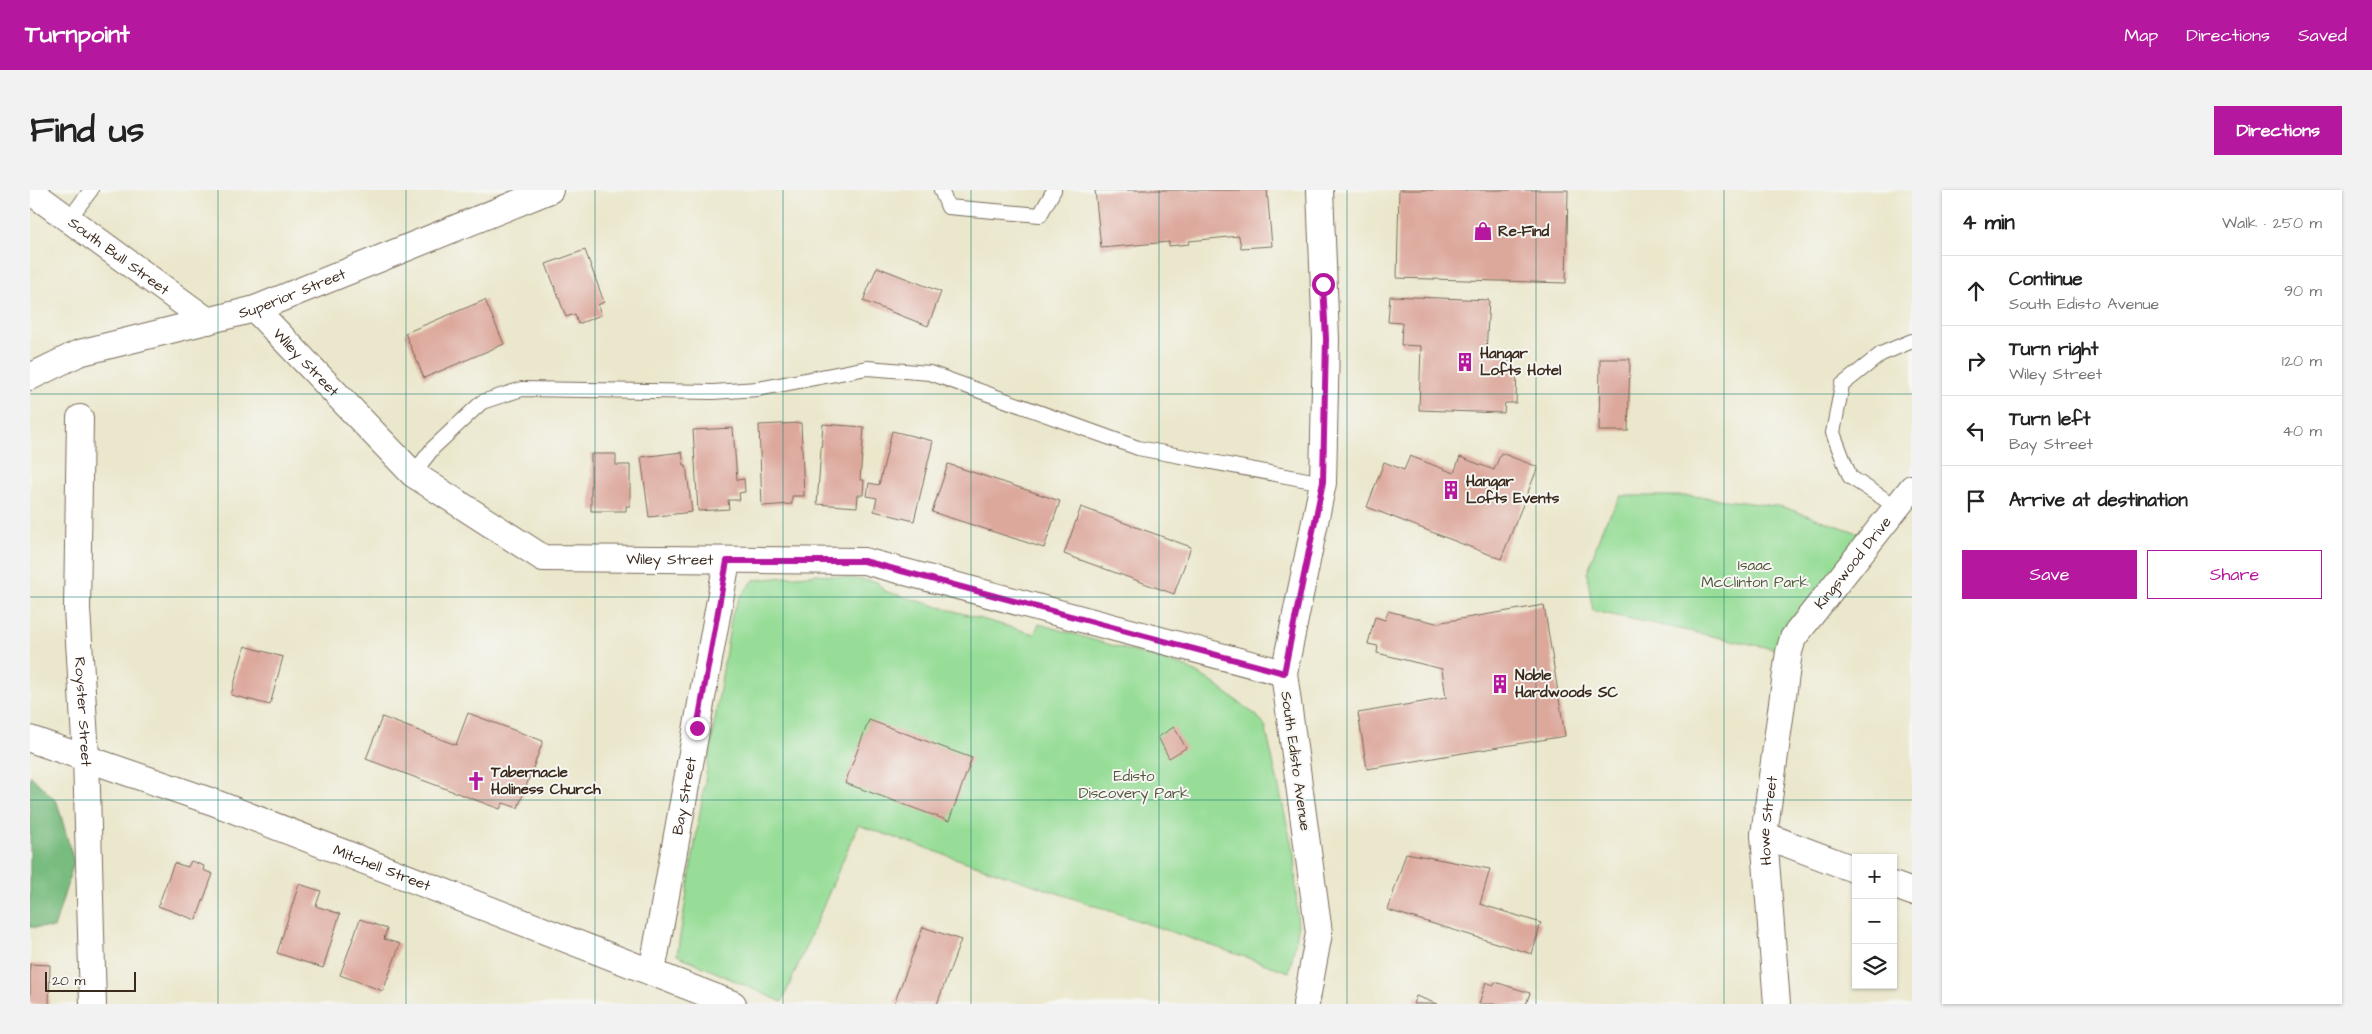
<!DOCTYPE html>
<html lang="en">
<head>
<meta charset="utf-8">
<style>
	:root { --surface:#fff; --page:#f2f2f2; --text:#222; --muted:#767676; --line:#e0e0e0; --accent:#b5179e }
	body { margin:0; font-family:"Architects Daughter",sans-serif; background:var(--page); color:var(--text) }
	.controls { position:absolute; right:15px; bottom:15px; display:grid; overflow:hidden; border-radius:0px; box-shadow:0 1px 4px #0004 }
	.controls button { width:45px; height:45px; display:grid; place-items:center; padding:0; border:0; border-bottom:1px solid var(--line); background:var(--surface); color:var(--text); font:25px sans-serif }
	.scale { position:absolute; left:15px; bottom:12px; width:91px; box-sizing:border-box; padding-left:5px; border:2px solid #3b2a1e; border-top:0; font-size:14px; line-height:18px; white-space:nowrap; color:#3b2a1e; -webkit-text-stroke:4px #f6f6f2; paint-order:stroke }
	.stop { position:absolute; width:15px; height:15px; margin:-11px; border:4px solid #b5179e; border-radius:50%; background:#fff }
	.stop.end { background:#b5179e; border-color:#fff; box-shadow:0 1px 5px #0008 }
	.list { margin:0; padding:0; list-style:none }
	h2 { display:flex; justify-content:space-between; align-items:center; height:65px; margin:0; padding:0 20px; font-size:21px }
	h2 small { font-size:16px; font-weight:400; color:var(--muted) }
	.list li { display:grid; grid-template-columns:32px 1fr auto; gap:15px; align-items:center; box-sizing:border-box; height:70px; padding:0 20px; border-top:1px solid var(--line) }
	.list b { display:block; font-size:19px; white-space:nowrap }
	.list p { margin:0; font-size:16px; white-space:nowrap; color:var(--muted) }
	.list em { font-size:16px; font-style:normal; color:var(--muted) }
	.actions { display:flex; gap:10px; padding:15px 20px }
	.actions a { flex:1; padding:11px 0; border:1px solid var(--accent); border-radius:0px; text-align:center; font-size:18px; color:var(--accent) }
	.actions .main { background:var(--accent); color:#fff }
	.icon { flex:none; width:28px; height:28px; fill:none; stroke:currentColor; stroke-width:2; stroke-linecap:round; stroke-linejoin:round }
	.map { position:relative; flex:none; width:1882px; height:814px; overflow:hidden; border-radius:0px }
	header { display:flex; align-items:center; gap:30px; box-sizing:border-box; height:70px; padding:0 25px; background:var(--accent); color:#fff }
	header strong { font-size:24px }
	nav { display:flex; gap:28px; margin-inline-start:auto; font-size:18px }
	.intro { display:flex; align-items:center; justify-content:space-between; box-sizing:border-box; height:120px; padding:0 30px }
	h1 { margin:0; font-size:35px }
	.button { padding:12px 22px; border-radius:0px; background:var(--accent); color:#fff; font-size:18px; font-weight:700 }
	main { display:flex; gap:30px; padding:0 30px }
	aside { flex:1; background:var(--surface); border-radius:0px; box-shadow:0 1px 4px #0004 }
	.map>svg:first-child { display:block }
	.green { fill:#97dd97; stroke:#69845a }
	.forest { fill:#79bc80; stroke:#5a734f }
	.building { fill:#dda89c }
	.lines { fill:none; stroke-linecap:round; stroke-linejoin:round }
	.service-casing { stroke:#796c5b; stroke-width:16 }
	.minor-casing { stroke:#796c5b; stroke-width:28 }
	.service { stroke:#fff; stroke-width:14 }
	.minor { stroke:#fff; stroke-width:26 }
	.route { stroke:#b5179e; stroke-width:6 }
	.grid { fill:none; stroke:#0f766e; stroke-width:1; stroke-opacity:0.55 }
	.labels { text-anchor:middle; stroke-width:4; stroke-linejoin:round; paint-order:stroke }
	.poi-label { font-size:15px; font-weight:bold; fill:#3b2a1e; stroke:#f6f6f2; text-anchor:start }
	.street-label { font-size:15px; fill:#3b2a1e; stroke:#f6f6f2 }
	.park-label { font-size:15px; fill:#52573c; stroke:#f6f6f2 }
</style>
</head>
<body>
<header>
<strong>Turnpoint</strong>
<nav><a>Map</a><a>Directions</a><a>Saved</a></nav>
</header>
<div class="intro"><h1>Find us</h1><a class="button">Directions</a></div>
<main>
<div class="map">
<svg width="1882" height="814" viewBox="0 0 1882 814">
	<rect width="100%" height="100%" fill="#f6f6f2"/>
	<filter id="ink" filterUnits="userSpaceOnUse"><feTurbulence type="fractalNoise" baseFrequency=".02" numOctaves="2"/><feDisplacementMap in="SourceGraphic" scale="10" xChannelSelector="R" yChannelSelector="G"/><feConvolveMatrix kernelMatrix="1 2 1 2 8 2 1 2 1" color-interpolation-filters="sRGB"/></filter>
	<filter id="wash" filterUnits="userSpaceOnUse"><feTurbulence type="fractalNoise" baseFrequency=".0096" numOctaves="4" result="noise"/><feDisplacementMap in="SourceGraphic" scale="20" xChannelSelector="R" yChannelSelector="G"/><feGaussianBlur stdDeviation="1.12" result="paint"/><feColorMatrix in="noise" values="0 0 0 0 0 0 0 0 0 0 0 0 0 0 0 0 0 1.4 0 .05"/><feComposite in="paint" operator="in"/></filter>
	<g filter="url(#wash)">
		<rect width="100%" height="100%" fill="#ebe7cc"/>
		<!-- green -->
		<path class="green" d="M1591,306h72l90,11 90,31 -84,114 -196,-41 -6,-37 16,-48z
			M788,384l59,8 7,9 150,43 5,-10 147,43 23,13 48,36 8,10 29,129 4,74 -9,43 -431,-147 -76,177 -105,-47 55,-341 8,-17 14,-17z"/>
		<!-- forest -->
		<path class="forest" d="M0,585l27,27 17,60 -20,66 -24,-1z"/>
		<g id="blocks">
			<!-- building -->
			<path class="building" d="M1065,0h172l5,56 -31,2 -2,-12 -50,5v3l-20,2v-4l-68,6z
				M1369,0h169l-2,93 -169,-5z
				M555,60l19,52 -6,3 3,10 -23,9 -3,-10 -9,3 -20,-53z
				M847,77l64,25 -13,34 -65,-25z
				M1360,106l99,4 -3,53h23v17h8l-1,33h-11l-1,10 -85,-3 2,-64 -20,-1 1,-22 -14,-1z
				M455,110l19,44 -80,34 -19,-45z
				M1570,169h30l-2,72h-29z
				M771,233l3,73h-12v8l-30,2 -3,-81z
				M793,234l41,3 -4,53h4l-1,15h-5l-1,12 -40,-3z
				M703,238l4,52 7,-1 1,13 -6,1 1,7h-12l1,9 -31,2 -5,-81z
				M862,241l41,10 -19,80 -40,-10 3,-13 -10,-2 2,-13 10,2z
				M652,262l2,13h2l6,47 -43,5 -8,-60z
				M1471,263l37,14 -37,92 -134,-52 17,-45 20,8 6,-14 44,17 6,-16 34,13z
				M561,264h25v11h14v41h-4v5h-35z
				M918,274l112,37 -16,47 -112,-36z
				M1051,317l110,40 -17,47 -110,-40z
				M1514,415l21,131 -198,33 -9,-56 88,-15 -4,-29 -65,-16 1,-7 -10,-2 7,-27 10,3 3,-9 48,12z
				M215,456l38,11 -13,48 -39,-10z
				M438,523l75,28 -25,67 -15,-5 -3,6 -134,-50 16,-42 74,28z
				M839,530l103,38 -23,63 -104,-38z
				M1144,537l12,21 -17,10 -11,-21z
				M1376,663l84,16 -10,35 61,19 -9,31 -144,-44z
				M161,671l13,5 -1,4 10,4 -17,46 -38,-14 16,-43 14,4z
				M269,694l22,7 -5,15 24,8 -17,54 -46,-15z
				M330,729l27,10 -3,10 16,5 -17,47 -43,-16z
				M893,737l38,13 -24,64h-43z
				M0,774l20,1 -1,39h-19z
				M1456,792l8,3 1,-3 35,11 -4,11h-47z
				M1386,806l21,8h-24z"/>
		</g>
	</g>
	<g filter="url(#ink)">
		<use href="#blocks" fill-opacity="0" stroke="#796c5b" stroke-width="1"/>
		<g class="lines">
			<!-- service casing -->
			<g class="service-casing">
				<path id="service" d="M911,0l7,17 92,8 14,-25
					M39,29l22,-29
					M383,284l20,-26 49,-46 40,-13 191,3 45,-3 109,-21 63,5 208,75 185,35
					M1867,317l-47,-30 -17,-44 9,-48 39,-31 31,-13"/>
			</g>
			<!-- minor casing -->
			<g class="minor-casing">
				<g id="minor">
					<path id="s1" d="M0,1l178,130"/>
					<path id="s2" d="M225,119l158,165 130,84 321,3 420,112"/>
					<path id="s3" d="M0,187l49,-24 176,-44 295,-119"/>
					<path id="s4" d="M50,228l-3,191 9,147 7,248"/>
					<path id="s5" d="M0,549l183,63 520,202"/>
					<path d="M1734,645l92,35"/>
					<path d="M1863,695l19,7"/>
					<path id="s6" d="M622,782l75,-411"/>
					<path d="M1276,814l13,-71 -35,-260 39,-190 3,-144 -6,-149"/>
					<path id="s7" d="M1747,814l-13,-169 25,-183 4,-14 119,-150"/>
				</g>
			</g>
			<!-- service -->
			<use href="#service" class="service"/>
			<!-- minor -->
			<use href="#minor" class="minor"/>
		</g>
	</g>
	<g class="lines" filter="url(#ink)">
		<!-- route -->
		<path class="route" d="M667,538l30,-167h137l420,112 39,-191 3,-143 -3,-55"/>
	</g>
	<!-- grid -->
	<path class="grid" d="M188,0v814M376,0v814M565,0v814M753,0v814M941,0v814M1129,0v814M1317,0v814M1506,0v814M1694,0v814M0,204h1882M0,407h1882M0,610h1882"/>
	<!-- icons -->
	<defs>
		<g id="shop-bare" transform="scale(1.5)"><path d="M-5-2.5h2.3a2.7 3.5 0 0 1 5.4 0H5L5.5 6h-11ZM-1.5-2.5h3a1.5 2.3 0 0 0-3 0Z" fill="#b5179e" stroke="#f6f6f2" stroke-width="2.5" paint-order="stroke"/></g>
		<g id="building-bare" transform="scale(1.5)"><path d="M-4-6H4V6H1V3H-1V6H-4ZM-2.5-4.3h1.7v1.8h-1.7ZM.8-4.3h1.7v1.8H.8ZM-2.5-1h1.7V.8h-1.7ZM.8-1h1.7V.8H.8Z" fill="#b5179e" stroke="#f6f6f2" stroke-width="2.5" paint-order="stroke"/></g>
		<g id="church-bare" transform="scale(1.5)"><path d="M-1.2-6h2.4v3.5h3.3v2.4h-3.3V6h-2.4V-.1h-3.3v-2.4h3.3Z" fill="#b5179e" stroke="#f6f6f2" stroke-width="2.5" paint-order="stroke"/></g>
	</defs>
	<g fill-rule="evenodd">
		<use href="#shop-bare" x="1453" y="41"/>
		<use href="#building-bare" x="1435" y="172"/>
		<use href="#building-bare" x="1421" y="300"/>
		<use href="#building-bare" x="1470" y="494"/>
		<use href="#church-bare" x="446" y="591"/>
	</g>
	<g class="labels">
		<!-- poi labels -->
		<g class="poi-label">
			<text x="1468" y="46">Re-Find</text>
			<text x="1450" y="168">Hangar<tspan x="1450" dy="17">Lofts Hotel</tspan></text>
			<text x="1436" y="296">Hangar<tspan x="1436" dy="17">Lofts Events</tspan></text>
			<text x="1485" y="490">Noble<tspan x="1485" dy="17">Hardwoods SC</tspan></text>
			<text x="461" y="587">Tabernacle<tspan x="461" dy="17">Holiness Church</tspan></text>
		</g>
		<!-- street labels -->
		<g class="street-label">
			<text dy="5" stroke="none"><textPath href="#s1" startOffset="110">South Bull Street</textPath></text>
			<text dy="5" stroke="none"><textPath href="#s3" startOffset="276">Superior Street</textPath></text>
			<text dy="5" stroke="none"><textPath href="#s2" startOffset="74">Wiley Street</textPath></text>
			<text dy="5" stroke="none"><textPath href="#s2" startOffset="510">Wiley Street</textPath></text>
			<text dy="5" stroke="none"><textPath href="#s7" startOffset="465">Kingswood Drive</textPath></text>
			<text dy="5" stroke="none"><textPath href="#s4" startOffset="294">Royster Street</textPath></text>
			<text transform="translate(1266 571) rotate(82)" y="5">South Edisto Avenue</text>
			<text dy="5" stroke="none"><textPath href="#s6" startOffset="179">Bay Street</textPath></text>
			<text dy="5" stroke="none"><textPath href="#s7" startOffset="184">Howe Street</textPath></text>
			<text dy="5" stroke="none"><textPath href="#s5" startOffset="375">Mitchell Street</textPath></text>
		</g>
		<!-- park labels -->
		<g class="park-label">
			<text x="1725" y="380">Isaac<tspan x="1725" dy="17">McClinton Park</tspan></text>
			<text x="1104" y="591">Edisto<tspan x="1104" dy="17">Discovery Park</tspan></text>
		</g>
	</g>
</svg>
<div class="controls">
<button>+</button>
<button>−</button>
<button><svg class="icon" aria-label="layers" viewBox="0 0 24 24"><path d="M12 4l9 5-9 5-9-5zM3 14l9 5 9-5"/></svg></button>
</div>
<div class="scale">20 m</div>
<div class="stop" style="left:1293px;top:94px"></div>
<div class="stop end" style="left:667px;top:538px"></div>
</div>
<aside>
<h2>4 min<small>Walk · 250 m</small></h2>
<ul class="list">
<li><svg class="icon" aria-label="ahead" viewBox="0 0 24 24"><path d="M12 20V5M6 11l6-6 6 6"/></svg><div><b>Continue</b><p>South Edisto Avenue</p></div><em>90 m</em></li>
<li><svg class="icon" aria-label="right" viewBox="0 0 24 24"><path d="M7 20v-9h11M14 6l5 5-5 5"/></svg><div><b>Turn right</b><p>Wiley Street</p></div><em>120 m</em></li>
<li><svg class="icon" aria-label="left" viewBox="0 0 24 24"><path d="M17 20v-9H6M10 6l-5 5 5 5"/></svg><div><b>Turn left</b><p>Bay Street</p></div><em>40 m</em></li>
<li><svg class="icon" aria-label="arrive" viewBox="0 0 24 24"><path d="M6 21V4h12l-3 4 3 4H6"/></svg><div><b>Arrive at destination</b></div></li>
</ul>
<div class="actions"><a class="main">Save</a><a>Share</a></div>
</aside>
</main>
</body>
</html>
